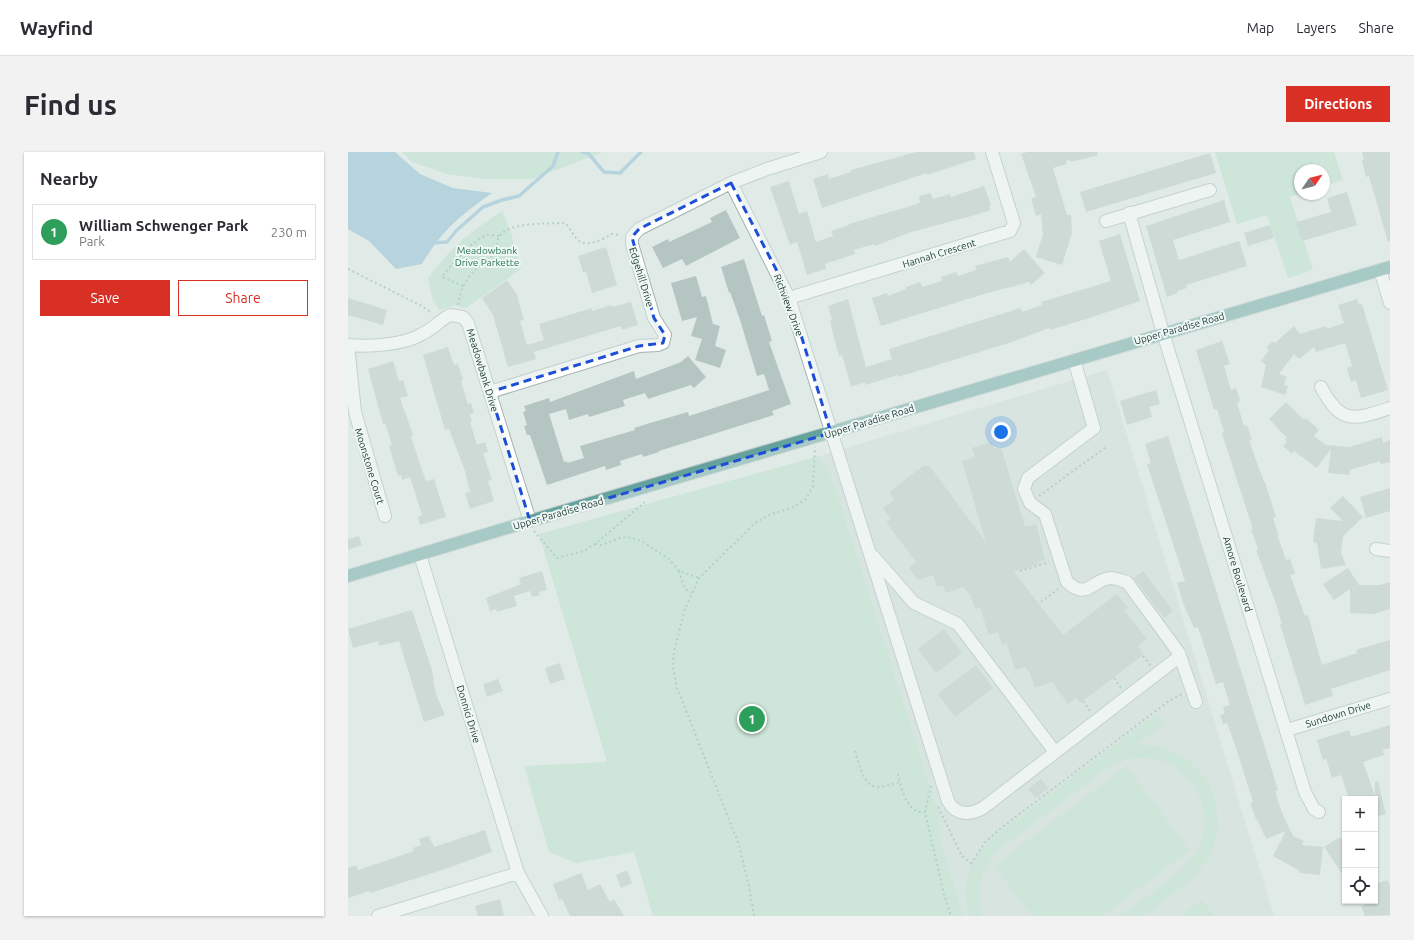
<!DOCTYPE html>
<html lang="en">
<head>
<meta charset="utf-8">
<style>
	:root { --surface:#fff; --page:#f2f2f3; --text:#2b2b33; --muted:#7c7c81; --line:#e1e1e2; --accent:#d93025 }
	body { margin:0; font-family:Ubuntu,sans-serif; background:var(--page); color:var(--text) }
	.controls { position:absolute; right:12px; bottom:12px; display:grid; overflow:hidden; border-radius:0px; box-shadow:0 1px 3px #0004 }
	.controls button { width:36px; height:36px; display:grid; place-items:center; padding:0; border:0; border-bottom:1px solid var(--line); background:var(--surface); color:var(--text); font:20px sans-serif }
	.compass { position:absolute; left:946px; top:12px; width:36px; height:36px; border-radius:50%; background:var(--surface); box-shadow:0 1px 3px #0004; rotate:55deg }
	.you { position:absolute; left:653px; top:280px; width:14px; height:14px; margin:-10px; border:3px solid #fff; border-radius:50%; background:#1a73e8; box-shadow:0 0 0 6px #1a73e833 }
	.badge { display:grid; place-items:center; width:26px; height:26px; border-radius:50%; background:var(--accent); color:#fff; font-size:13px; font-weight:700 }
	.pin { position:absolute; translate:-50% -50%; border:2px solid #fff; box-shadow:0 1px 4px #0006 }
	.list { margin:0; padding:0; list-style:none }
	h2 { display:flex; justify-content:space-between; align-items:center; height:52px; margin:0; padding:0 16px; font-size:17px }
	h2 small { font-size:13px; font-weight:400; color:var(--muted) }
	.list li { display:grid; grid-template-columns:26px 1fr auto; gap:12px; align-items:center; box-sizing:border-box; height:56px; margin:0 8px 8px; padding:0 8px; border:1px solid var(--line); border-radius:0px }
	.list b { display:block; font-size:15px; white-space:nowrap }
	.list p { margin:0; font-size:13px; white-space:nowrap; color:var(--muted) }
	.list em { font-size:13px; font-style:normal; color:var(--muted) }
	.actions { display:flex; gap:8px; padding:12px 16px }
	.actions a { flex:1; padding:9px 0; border:1px solid var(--accent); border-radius:0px; text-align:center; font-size:14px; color:var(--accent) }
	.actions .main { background:var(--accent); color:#fff }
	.icon { flex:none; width:22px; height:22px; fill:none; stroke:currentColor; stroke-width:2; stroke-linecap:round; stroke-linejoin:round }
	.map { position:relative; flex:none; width:1042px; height:764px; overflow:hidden; border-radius:0px }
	header { display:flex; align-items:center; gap:24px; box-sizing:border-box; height:56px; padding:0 20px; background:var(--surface); border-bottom:1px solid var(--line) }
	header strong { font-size:19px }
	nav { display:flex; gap:22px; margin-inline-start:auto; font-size:14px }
	.intro { display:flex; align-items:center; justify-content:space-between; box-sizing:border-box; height:96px; padding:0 24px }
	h1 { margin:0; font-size:28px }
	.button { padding:10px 18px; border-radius:0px; background:var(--accent); color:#fff; font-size:14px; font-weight:700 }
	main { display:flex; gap:24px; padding:0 24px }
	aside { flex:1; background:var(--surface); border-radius:0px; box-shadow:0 1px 3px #0004 }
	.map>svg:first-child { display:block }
	.built { fill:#cedbd7 }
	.green { fill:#b8ddc8 }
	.water { fill:#86b9d2 }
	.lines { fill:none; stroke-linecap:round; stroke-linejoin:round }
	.stream { stroke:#86b9d2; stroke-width:3.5 }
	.building { fill:#b5c6c2 }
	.minor-casing { stroke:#a3b3b0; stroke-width:14 }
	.major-casing { stroke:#c1c8c8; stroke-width:14 }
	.path { stroke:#7fb0a9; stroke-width:2; stroke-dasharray:2 3; stroke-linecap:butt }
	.minor { stroke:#fff; stroke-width:12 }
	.major { stroke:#63a29d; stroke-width:12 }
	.marked { fill:none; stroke:#1d4ed8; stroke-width:3; stroke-dasharray:8 5; stroke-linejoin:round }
	.labels { text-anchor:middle; stroke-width:4; stroke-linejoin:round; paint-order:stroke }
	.park-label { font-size:10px; fill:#297453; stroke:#f0f8f5 }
	.street-label { font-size:10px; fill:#203c39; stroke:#f0f8f5 }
</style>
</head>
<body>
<header>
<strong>Wayfind</strong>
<nav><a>Map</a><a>Layers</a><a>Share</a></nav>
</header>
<div class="intro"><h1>Find us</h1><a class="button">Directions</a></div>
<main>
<aside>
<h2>Nearby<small></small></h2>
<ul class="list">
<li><span class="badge" style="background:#2e9e5b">1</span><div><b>William Schwenger Park</b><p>Park</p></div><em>230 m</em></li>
</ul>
<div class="actions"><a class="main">Save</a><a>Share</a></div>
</aside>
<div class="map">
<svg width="1042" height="764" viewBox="0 0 1042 764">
	<rect width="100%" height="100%" fill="#e0ebe8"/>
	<!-- built -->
	<path class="built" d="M759,218l144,471 23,75h-311l-21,-70 -3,-31 -107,-338 -13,-21z"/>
	<!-- green -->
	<path class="green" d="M54,0h201l-70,27h-48l-38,-5 -35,-12z
		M867,0h119l9,28 -19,6v-16h-24v24l-10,3 23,73 -25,8 -21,-63 -30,9z
		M154,59l9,22 10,36 -55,39 -11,-3 -16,5 -7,-13 -4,-19c22,-30 43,-47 74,-67z
		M471,304l13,21 107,338 3,31 21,70h-310l-19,-64 -58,11 -27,-11 -25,-86 83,-4 -68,-228z
		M809,562l7,10 -27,20 25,3 24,11 19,19 11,24 2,28 -7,25 -15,22 -53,40h-23c23,-17 65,-43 78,-67 14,-27 4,-62 -19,-79 -12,-9 -27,-12 -41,-12 -13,0 -26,8 -37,14l-98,74c-22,21 -28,40 -21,70h-13c-8,-33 1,-57 25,-80z
		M778,614l63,84 -87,66h-70l-38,-50z
		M854,748l12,16h-32z"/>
	<!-- water -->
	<path class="water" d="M0,0h47l25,22 33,14 39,5c-32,23 -50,37 -70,71l-26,5 -27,-28 -21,-12z"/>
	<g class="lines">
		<!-- stream -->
		<path class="stream" d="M234,0l6,1 16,19 16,1 21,-21
			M83,91l16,-1 9,-11 27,-24 19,-7 17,-4 34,-30 5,-14"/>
	</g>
	<!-- building -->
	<path class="building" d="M568,0h58l2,7 -49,16v-2l-105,35 -9,-29 15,-5 1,5 22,-7v-2z
		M679,0h70l1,3 -27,7 -1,-2 -4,1 1,3 -14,4 14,47h4l1,18 -10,32 -26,-8 7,-23 -2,-20 -5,2 -5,-17 5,-2 -15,-43z
		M1014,0h28v89l-2,1 -19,-66 -3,1 -4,-17 2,-1z
		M862,1l6,20 -130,39 -6,-20z
		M441,29l10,33 8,-3 9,31 17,-6 -2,-5 18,-6v-1l68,-20 3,-2 -1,-6 11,-3 3,6 17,-5 1,3 33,-11 7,19h-2l1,5 -11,4 -68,18 -36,14 -1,-2 -20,6 1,4 -30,10 1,5 -19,6 -10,-33 -7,3 -20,-58z
		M999,40l10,33 -55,16 -6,-19 35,-10 -4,-14z
		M876,48l6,22 -57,18 6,20 60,-19 8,25 -61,19 1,3 -10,3 1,2 -11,4 -21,-71z
		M378,58l14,28 -54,28 -4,-7 -19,9 -11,-21 16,-8 1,3 43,-20 -2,-4z
		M922,73l4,13 -26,8 -4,-13z
		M772,82l20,67 -54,18 -36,11 -1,-2 -40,15 -111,34v-2l-33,10v-3l-14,5 -9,-32 -3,1 -5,-18 -4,-17 2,-1 -4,-14 20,-7 18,68 26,-8 -3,-10 131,-41 2,4 20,-7 -1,-3 70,-21 -12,-40z
		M258,95l11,38 -25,8 -6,-21h-3l-5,-16z
		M676,97l21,24 -14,12 -2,-3 -45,12 -103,32 -9,-28 15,-5 1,3 18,-7v-2l14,-5 2,5 20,-6 -1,-4 15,-5 2,4 18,-6 -1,-4 33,-9 2,5z
		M396,107l18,57 2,-1 8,26 -3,1 22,62 -19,7 2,4 -115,36v1l-16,5 -1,-3 -22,7 1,4 -15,5 -1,-4 -58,19 -17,-50h-3l-3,-9 3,-1 -4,-13 3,-1 -2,-5 25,-8 1,4 84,-31 2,8 45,-17 7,-6 18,21 -12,11 -3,-3 -43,14 -3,-6 -22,7 2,6 -36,11 -1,-3 -19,6 -3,-11 -17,5 15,48 3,-1v2l17,-5 -4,-12 55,-16 -1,-2 16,-5 38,-11 1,4 80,-26 -5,-16 -7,2 -17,-56 -10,-28 -1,1 -8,-26z
		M348,124l6,21 4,-1 7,28 7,2 -5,20 11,4 -6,18 -25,-8 7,-21 -11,-3 6,-19 -15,4 -11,-38z
		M159,128l10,15 7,25 -4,1 7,24 17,-5 -5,-16 53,-16v3l19,-6 1,2 19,-5 7,23 -16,5 -1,-4 -87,26 2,7 -28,8 -15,-52 -11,-17z
		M0,146l39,12 -4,15 -35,-10z
		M1009,147l2,6 3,-1 26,86 -27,8 -5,-18 -5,2 -4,-14 5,-2 -7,-23 -29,9 -2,-5 -15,12 -5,-5 -15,20 8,3 -3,8 4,1 -3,9 -24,-8 5,-22 -5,-4 8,-11 -3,-2 6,-7 3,2 19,-17 6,8 26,-8 1,3 17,-6 -6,-18z
		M874,189l8,23 -6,2 7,24 5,-2 4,13 -3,2 7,23 3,-1 5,15 -3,1 15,41h1l11,35 -3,1 6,18 -1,1 8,23 4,-1 5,15 -5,1 15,41 3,-1 14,50 35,-12 -1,-3 34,-10v30l-59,19 2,7 -28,9 -25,-81h2l-6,-20 -20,-54 2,-1 -7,-20h2l-19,-58 -12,-38 2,-1 -7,-23 -3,1 -18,-60z
		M100,195l6,18 4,-1 5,16 -2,1 7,23 3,-1 3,10 -4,1 2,8h-2l7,23 8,-3 3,10 -5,1 9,27 -4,1 6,20 -24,8 -5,-16 5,-1 -5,-21 -16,-42 -4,1 -22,-75z
		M45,209l6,20 4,-1 5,16 -8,2 13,37 -2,1 7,22 8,23 8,-2 12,38 -26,8 -2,-8 4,-2 -12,-38 -8,3 -1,-5 -3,1 -9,-30 3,-1 -7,-22 -2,1 -15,-55z
		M808,238l4,14 -11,3 3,10 -25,8 -7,-24z
		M938,250l18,18 2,-2 13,12 -5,6 12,9 23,2 33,-10 1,6 7,-3v22l-9,2 -1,-3 -30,9v5l-22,-2 3,-24 -14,19 -23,-17 -2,3 -9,-8 4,-4 -2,-2 2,-2 -18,-19z
		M820,284l110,354 -3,1 7,22 11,23 11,5 -2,4 21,2 -3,28 -20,-2v-2l-27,-15 13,-25 -20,8 -9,-20h-1l-6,-16 3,-1 -19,-60 -7,-19 -4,1 -3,-9 5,-2 -2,-6 7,-2 -7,-23 -7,2 -18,-57 -4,1 -11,-25 -6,-20 8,-2 -38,-117 4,-1 -6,-19z
		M644,290l2,7 7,-2 24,80 11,-3 9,36 -8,2 1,2 -24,8 49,63 54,-41 11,14 -4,2 23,29 -9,7 6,8 -64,49 -4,-5 -8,6 -16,-22 -17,6 -5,-15 -5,-6 -10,3 -8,-26 -5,1 -4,-13 -9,3 -9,-27 -5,1 -4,-13 -8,-9 -17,6 -3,-8 -6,2 -4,-12 -15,5 -9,-12 7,-6 -30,-40 5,-3 -8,-11 11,-8 -5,-8 34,-26h5l3,2 55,74 -24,-81 13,-4 -3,-9z
		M1042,336v23l-24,7 -6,-21z
		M995,344l20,21 -20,19 -2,17 5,12 -25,4 -4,-26 -4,-1 3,-24 27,3 -13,-13z
		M11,384l3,9 -14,5v-11z
		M1000,416l11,17h21l10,-3v27l-17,5 -23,-1v-24l-16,11 -11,-16z
		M194,419l5,19 -8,2 1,3 -8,2 -2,-6 -16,5 3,10 -20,6 -1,-3 -6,2 -4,-13 35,-14 -2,-6z
		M795,419l30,40 -9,7 -30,-40z
		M64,458l19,57 3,12 -1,3 4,15 8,18 -21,7 -25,-81 -20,5 -1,-5 -25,7 -5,-19z
		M596,477l18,24 -26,20 -18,-24z
		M212,511l5,16 -15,5 -5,-16z
		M628,513l17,23 -38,29 -17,-23z
		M150,527l5,12 -16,6 -4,-13z
		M1042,573v23l-7,2 1,5 -21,7 12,34v-14l3,-1 8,33 -11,3v-18h-26l-8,-24 -9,3 -6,-20 -3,2 -6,-20 32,-10 2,7z
		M693,627l7,9 -12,10 -8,-9z
		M137,678l7,22 -47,17 -75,24 -1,-2 -21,7v-30l8,-3 2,5 56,-19 -1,-3 8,-3 -2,-6 10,-3 5,11z
		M992,685l5,8v33l-21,-31z
		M279,718l5,13 -11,5 -5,-13z
		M233,721l7,17 12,-6 10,18 4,-3 10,17h-54l-8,-17 -3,1 -6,-16z
		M1040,728l2,7v28l-25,1 -4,-10 14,-5v-17z
		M152,747l4,17h-26l-3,-10z"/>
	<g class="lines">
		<!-- minor casing -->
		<g class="minor-casing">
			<path id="minor" d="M383,31l58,115 159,503c8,15 22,14 35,7l197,-152
				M781,61l34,120 142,459 9,17 5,3
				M758,69l104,-31
				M1032,118l10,33
				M441,146l221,-67 4,-8 -22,-71
				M0,193c21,2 56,0 74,-11 11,-5 18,-14 28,-19l13,2 5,6 62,198
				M0,193l7,67 30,104
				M726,208l20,68 -66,50 -4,11 6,14 15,11 22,68c21,19 25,-3 44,-4 5,0 11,3 16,4l52,71 17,49
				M973,235c20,38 33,33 69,21
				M142,240l149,-46 19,-1 5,-2 2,-8 -11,-17 -22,-74v-7l7,-8 92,-46 36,-14 54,-17
				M1028,397l14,2
				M72,403l98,318 24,43
				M525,404l41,47 44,21 97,128
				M939,578l103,-31
				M30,764l140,-43"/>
		</g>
		<!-- major casing -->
		<g class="major-casing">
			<path id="major" d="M0,424l182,-55 860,-254"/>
		</g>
		<!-- path -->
		<path class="path" d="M0,117l72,36 12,8
			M115,134l-21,-9c8,-11 32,-39 46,-42 3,0 8,1 12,1
			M110,153c3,-25 19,-39 39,-53 0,-4 0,-9 1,-13 6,-18 52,-15 67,-16 5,5 9,14 14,18 10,6 24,-2 33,-7l9,1
			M691,344l67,-49
			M186,379l23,27 27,-7 11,-7 50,-42
			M247,392l7,1 20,-8 10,1 11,4 26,17 10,12 20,7
			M331,419l4,14 7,9
			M672,419l29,-9
			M693,450l17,-13
			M795,504l8,10
			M766,526l7,10
			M735,549l7,10
			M507,599c4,11 8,37 23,36 7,0 15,-3 22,-5
			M550,622c2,11 7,30 18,37 2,1 6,1 9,1
			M583,634l-6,26 19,82 7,22
			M590,655l24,49 11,9
			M623,712l14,-22 16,-14 168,-127 13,-7
			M406,764l-5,-30 -11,-44 -61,-154 -4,-20 1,-17 11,-42 14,-31 56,-55 14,-8 25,-8 12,-8 7,-13 2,-39"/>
		<!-- minor -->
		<use href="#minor" class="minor"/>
		<!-- major -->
		<use href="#major" class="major"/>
	</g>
	<!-- marked area -->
	<path d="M0 0H1042V764H0ZM383,31l48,92 18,47 34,111 -301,88 -40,-129 149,-46 24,-3 2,-8 -11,-17 -22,-81 7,-8z" fill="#e0ebe8" fill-opacity=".55" fill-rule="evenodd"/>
	<path class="marked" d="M383,31l48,92 18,47 34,111 -301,88 -40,-129 149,-46 24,-3 2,-8 -11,-17 -22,-81 7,-8z"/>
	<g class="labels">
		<!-- park labels -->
		<g class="park-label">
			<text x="139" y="102">Meadowbank<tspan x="139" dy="12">Drive Parkette</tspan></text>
		</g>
		<!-- street labels -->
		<g class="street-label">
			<text transform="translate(591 101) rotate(-17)" y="4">Hannah Crescent</text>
			<text transform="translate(294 125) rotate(73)" y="4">Edgehill Drive</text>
			<text transform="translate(441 153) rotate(69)" y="4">Richview Drive</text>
			<text transform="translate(831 176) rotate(-16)" y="4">Upper Paradise Road</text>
			<text transform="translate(135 218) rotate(73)" y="4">Meadowbank Drive</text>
			<text transform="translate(521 269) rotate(-17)" y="4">Upper Paradise Road</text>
			<text transform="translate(22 314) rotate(73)" y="4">Moonstone Court</text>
			<text transform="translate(210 361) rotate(-16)" y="4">Upper Paradise Road</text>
			<text transform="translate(890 422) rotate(73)" y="4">Amore Boulevard</text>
			<text transform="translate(121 562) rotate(73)" y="4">Donnici Drive</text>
			<text transform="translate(990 562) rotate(-17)" y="4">Sundown Drive</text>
		</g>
	</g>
</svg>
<div class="controls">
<button>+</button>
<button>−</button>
<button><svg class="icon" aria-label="locate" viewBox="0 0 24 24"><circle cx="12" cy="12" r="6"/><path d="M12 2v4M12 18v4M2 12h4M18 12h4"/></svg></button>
</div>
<svg class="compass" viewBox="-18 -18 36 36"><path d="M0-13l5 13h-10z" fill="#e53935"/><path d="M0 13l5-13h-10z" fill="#7c7c81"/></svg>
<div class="you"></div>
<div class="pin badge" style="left:404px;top:567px;background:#2e9e5b">1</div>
</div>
</main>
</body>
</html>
